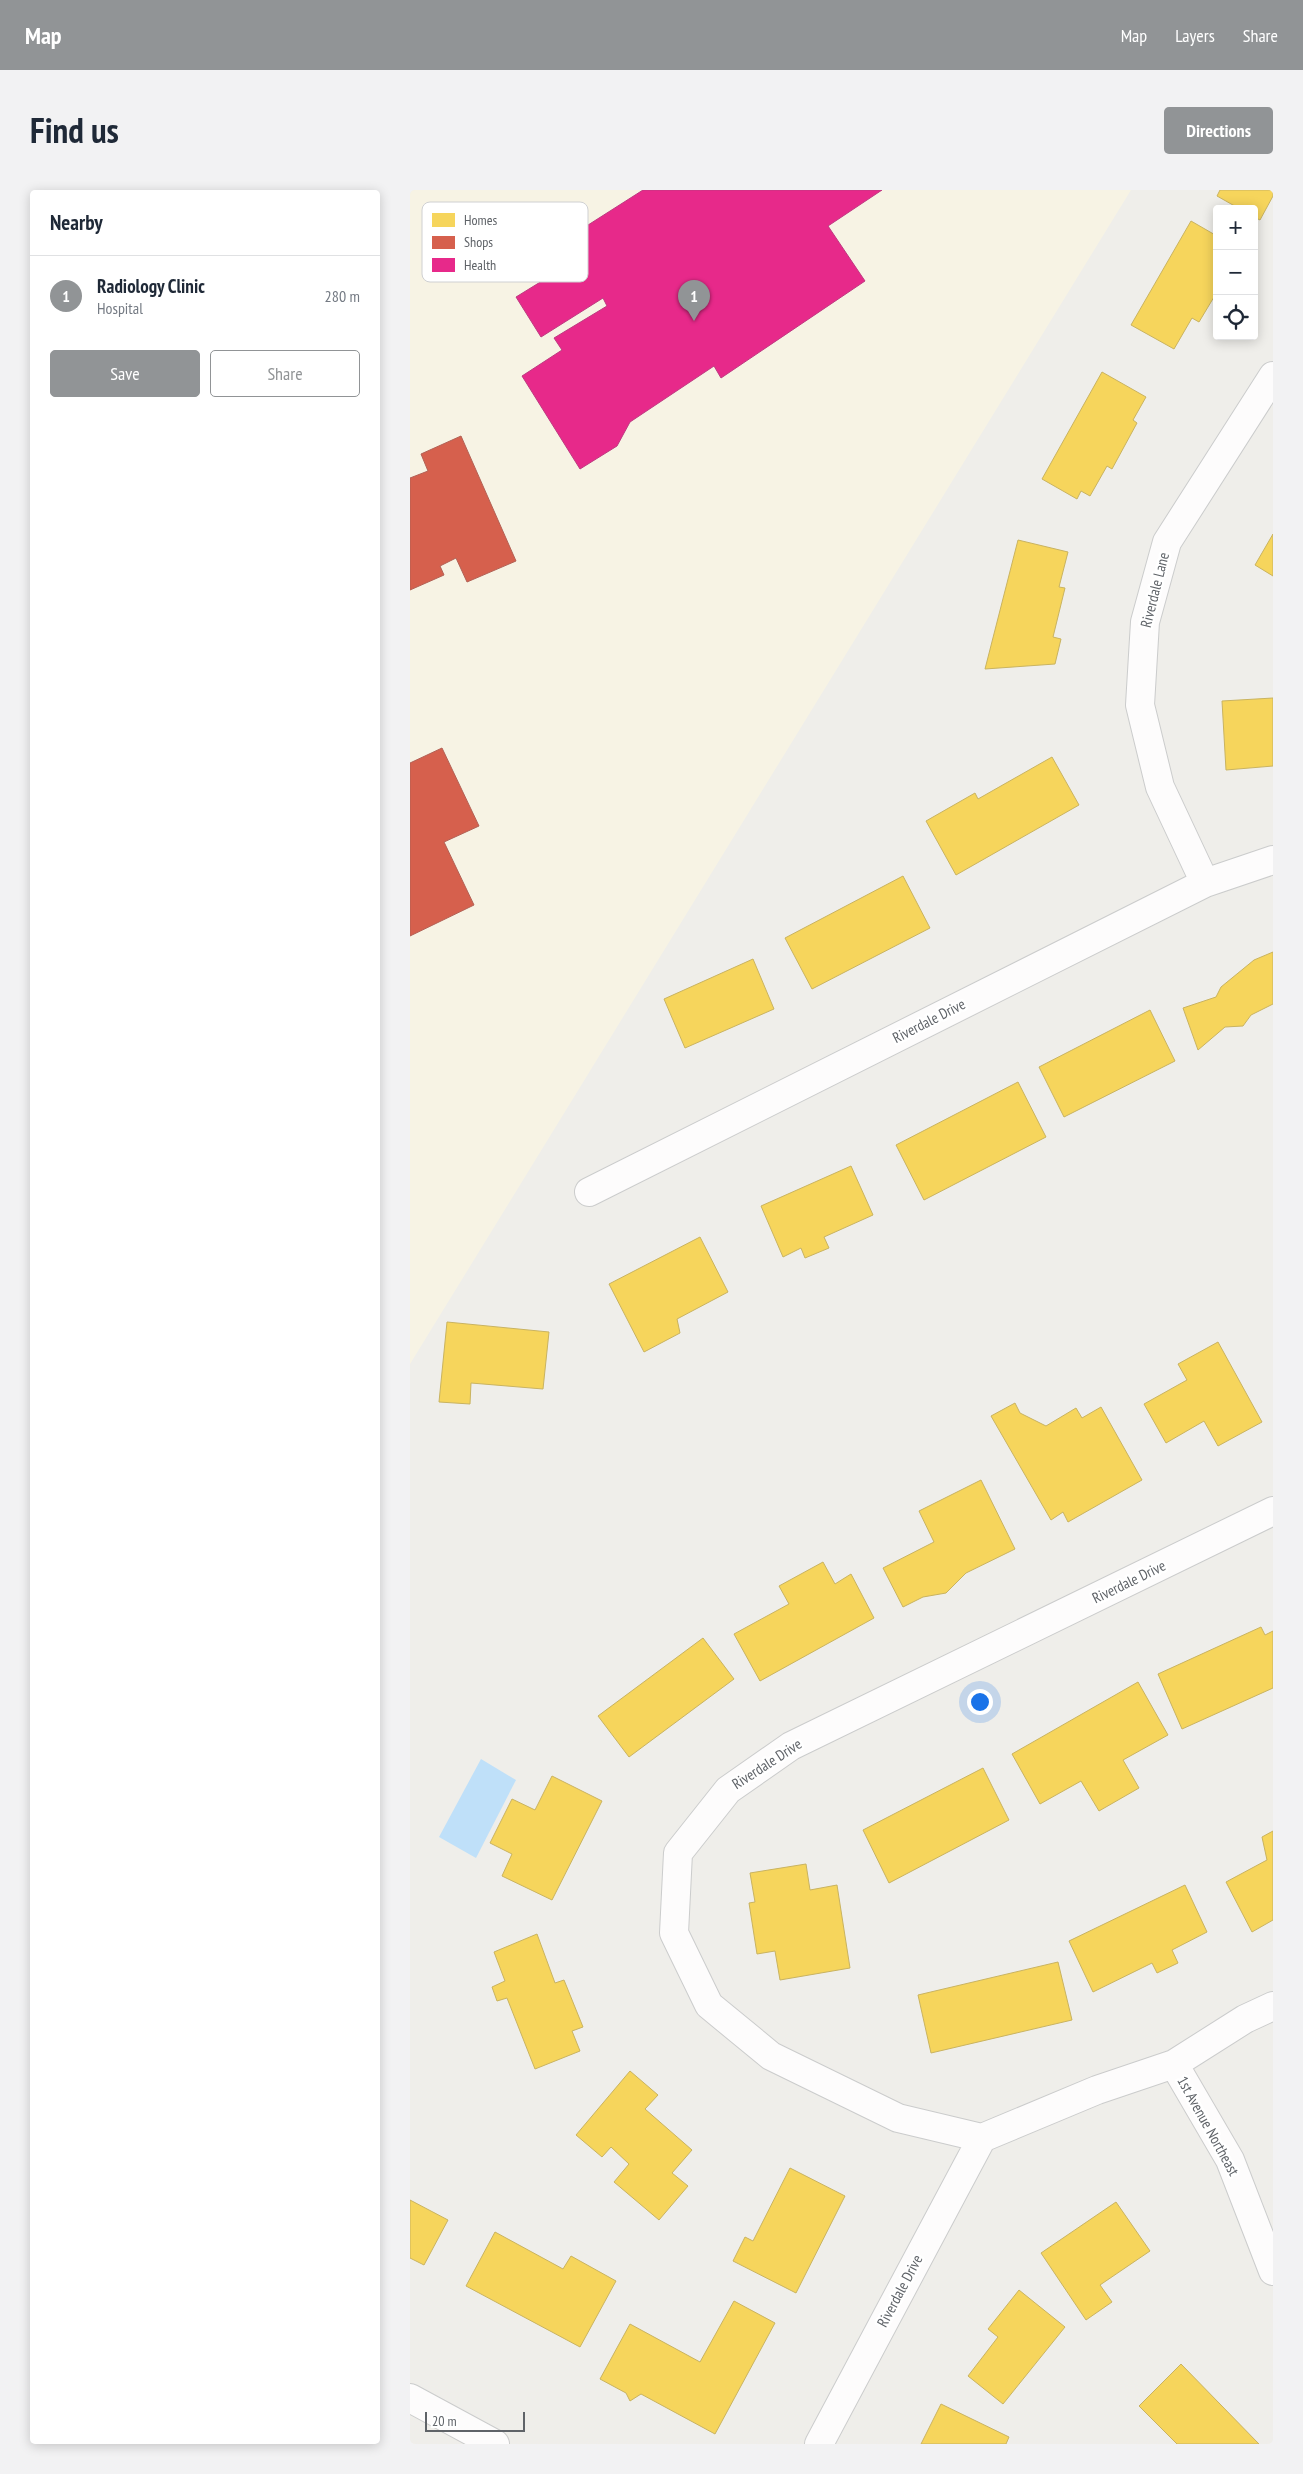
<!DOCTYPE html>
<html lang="en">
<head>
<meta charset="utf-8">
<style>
	:root { --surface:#fff; --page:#f2f2f3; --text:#1f2937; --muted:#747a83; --line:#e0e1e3; --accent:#919496 }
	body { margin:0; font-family:"PT Sans Narrow",sans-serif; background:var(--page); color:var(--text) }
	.controls { position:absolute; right:15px; top:15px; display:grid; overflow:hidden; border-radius:5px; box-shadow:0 2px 12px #0003 }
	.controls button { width:45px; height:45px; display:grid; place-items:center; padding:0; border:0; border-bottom:1px solid var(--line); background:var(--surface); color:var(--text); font:25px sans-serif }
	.scale { position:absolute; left:15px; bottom:12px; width:100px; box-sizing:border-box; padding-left:5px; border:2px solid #5f6368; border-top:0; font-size:14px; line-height:18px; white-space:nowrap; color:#5f6368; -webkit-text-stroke:4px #fff; paint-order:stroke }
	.you { position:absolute; left:569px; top:1511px; width:18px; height:18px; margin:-12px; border:4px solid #fff; border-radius:50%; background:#1a73e8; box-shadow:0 0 0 8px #1a73e833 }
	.badge { display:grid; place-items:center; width:32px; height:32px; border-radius:50%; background:var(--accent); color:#fff; font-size:16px; font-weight:700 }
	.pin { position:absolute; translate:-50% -41px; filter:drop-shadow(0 1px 2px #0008) }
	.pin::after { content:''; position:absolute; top:26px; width:18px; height:15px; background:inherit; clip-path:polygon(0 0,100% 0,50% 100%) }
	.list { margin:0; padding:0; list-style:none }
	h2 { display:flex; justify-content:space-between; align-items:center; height:65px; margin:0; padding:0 20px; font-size:21px }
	h2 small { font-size:16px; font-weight:400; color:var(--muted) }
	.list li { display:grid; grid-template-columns:32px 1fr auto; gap:15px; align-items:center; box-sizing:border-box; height:80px; padding:0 20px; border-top:1px solid var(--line) }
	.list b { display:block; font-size:19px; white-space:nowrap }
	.list p { margin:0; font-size:16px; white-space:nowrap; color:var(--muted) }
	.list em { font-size:16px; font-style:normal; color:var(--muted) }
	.actions { display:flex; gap:10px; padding:15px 20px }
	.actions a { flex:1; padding:11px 0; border:1px solid var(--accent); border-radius:5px; text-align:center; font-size:18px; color:var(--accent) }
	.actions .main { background:var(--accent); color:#fff }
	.icon { flex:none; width:28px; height:28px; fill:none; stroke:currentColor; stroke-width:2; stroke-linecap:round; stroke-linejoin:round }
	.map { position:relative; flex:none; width:863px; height:2254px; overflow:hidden; border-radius:5px }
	header { display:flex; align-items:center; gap:30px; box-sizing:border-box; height:70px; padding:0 25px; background:var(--accent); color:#fff }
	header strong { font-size:24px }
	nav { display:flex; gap:28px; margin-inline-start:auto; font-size:18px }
	.intro { display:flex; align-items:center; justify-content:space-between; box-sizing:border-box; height:120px; padding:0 30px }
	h1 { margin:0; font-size:35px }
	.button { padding:12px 22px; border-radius:5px; background:var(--accent); color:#fff; font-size:18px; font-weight:700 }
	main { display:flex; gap:30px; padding:0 30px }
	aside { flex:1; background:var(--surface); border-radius:5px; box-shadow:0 2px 12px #0003 }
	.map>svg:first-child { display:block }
	.commercial { fill:#f7f3e4 }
	.water { fill:#bfe0f9 }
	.homes { fill:#f6d55c; stroke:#c9b360 }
	.shops { fill:#d6604d; stroke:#b26155 }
	.health { fill:#e7298a; stroke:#be3a80 }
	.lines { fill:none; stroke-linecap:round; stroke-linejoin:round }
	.minor-casing { stroke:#cbcccc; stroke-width:30 }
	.minor { stroke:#fdfcfc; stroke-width:28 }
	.labels { text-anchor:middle; stroke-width:5; stroke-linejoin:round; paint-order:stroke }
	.street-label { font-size:15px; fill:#5f6368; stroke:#fff }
	.key { fill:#fff; stroke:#cfd0d2; stroke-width:1 }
	.key-label { font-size:14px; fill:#5f6368 }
</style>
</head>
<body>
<header>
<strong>Map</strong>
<nav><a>Map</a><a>Layers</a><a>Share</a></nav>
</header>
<div class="intro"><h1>Find us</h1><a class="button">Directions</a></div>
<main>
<aside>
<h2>Nearby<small></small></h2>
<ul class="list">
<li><span class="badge">1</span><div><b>Radiology Clinic</b><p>Hospital</p></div><em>280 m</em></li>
</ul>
<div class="actions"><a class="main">Save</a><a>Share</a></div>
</aside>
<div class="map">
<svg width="863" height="2254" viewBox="0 0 863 2254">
	<rect width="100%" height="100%" fill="#efeeea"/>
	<!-- commercial -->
	<path class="commercial" d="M0,0h721l-721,1174z"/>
	<!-- water -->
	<path class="water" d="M71,1569l35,21 -40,78 -37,-21z"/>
	<!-- homes -->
	<path class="homes" d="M810,0h53v6l-13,24 -6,-3v-8h-14l-23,-13z
		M781,31l26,15v56l-18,30 -7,-4 -18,31 -43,-24z
		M692,182l44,25 -13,23 4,3 -25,46 -5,-3 -17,30 -9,-5 -4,8 -35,-20z
		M863,344v42l-18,-11z
		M608,350l50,12 -9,35 6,1 -12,49 8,2 -6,25 -70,5z
		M863,508v68l-47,4 -4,-69z
		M642,567l27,48 -123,70 -30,-54 49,-28 3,6z
		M493,686l27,52 -118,61 -27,-51z
		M863,762v52l-22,11 -8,11 -18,1 -27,23 -15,-42 33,-11 5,-10 33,-27z
		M343,769l21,50 -89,39 -21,-49z
		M740,820l25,51 -111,56 -25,-50z
		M608,892l28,55 -122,63 -28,-55z
		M441,976l22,49 -49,22 5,11 -24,10 -4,-10 -18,9 -22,-51z
		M290,1047l28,55 -51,27 3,14 -36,19 -35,-68z
		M37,1132l102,10 -6,57 -72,-6 -1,21 -31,-2z
		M808,1152l44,80 -44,24 -14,-25 -38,22 -22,-39 43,-24 -9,-16z
		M605,1213l5,10 26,13 30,-18 6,10 19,-11 41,73 -74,42 -5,-10 -12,8 -60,-104z
		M571,1290l34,69 -49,24 -20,20 -23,4 -20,10 -20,-39 51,-26 -15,-31z
		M413,1372l12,22 16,-10 23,44 -114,63 -26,-47 55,-30 -10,-18z
		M851,1437l4,8 8,-4v57l-91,41 -24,-55z
		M293,1448l31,41 -105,78 -31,-41z
		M728,1492l30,53 -45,25 16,28 -40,23 -18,-30 -41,23 -28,-50z
		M573,1578l26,52 -120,63 -26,-53z
		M142,1586l50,25 -50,99 -50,-24 10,-22 -22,-11 22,-44 23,11z
		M863,1641v89l-21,12 -26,-50 41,-22 -5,-23z
		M396,1674l4,26 27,-5 13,83 -70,12 -5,-29 -18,3 -8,-51 6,-1 -5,-29z
		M775,1695l22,47 -35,18 6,13 -21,10 -5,-10 -59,29 -24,-51z
		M127,1744l18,49 9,-3 19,47 -11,4 8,20 -45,18 -28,-71 -10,3 -5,-14 13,-6 -11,-29z
		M648,1772l14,58 -141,33 -13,-58z
		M220,1881l28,24 -13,14 47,41 -20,23 16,13 -29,34 -45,-38 15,-18 -18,-17 -9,10 -26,-22z
		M380,1978l55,28 -49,97 -63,-32 12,-24 8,4z
		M0,2010l38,20 -24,45 -14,-7z
		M706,2012l34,49 -50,34 12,17 -26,18 -45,-67z
		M85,2042l68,37 8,-13 45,25 -36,66 -114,-61z
		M609,2100l46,37 -62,77 -35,-28 30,-39 -10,-8z
		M324,2111l41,22 -60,111 -74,-40 -11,7 -4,-8 -26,-14 30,-55 70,38z
		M771,2174l78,80h-82l-38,-38z
		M531,2214l68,33 -3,7h-85z"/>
	<!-- shops -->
	<path class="shops" d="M51,246l55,125 -49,21 -11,-24 -16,8 4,9 -34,15v-112l18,-7 -7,-17z
		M32,558l37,78 -35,16 30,63 -64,31v-173z"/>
	<!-- health -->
	<path class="health" d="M233,0h239l-54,36 37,55 -144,97 -7,-12 -84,56 -13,24 -37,23 -58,-93 40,-26 -8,-12 53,-32 -4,-8 -62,39 -25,-40 26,-16 -12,-19z"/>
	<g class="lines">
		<!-- minor casing -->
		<g class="minor-casing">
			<path id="minor" d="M795,693l-45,-96 -20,-82 5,-83 22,-80 106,-166
				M179,1002l616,-309 68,-23
				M863,1321l-482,235 -63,44 -50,63 -4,80 35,72 62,51 127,62 84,20 115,-48 77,-26 71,-45 28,-13
				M764,1874l56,96 43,111
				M0,2208l85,46
				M409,2254l163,-306"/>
		</g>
		<!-- minor -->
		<use href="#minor" class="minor"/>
	</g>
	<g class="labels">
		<!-- street labels -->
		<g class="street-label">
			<text transform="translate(745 400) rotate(-76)" y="5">Riverdale Lane</text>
			<text transform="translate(519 831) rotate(-27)" y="5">Riverdale Drive</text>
			<text transform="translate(719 1392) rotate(-26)" y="5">Riverdale Drive</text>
			<text transform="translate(357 1574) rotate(-33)" y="5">Riverdale Drive</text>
			<text transform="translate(798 1936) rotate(61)" y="5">1st Avenue Northeast</text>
			<text transform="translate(490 2101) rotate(-62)" y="5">Riverdale Drive</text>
		</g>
	</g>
	<!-- legend -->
	<rect x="12" y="12" width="166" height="80" rx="8" class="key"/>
	<rect x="22" y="23" width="23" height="14" fill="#f6d55c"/>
	<rect x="22" y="46" width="23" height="13" fill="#d6604d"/>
	<rect x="22" y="68" width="23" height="14" fill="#e7298a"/>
	<g class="key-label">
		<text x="54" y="35">Homes</text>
		<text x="54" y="57">Shops</text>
		<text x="54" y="80">Health</text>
	</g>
</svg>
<div class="controls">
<button>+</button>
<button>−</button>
<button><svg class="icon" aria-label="locate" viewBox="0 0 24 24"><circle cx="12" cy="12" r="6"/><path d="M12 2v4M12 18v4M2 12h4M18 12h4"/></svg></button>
</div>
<div class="scale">20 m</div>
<div class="you"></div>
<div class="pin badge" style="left:284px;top:131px">1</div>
</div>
</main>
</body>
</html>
